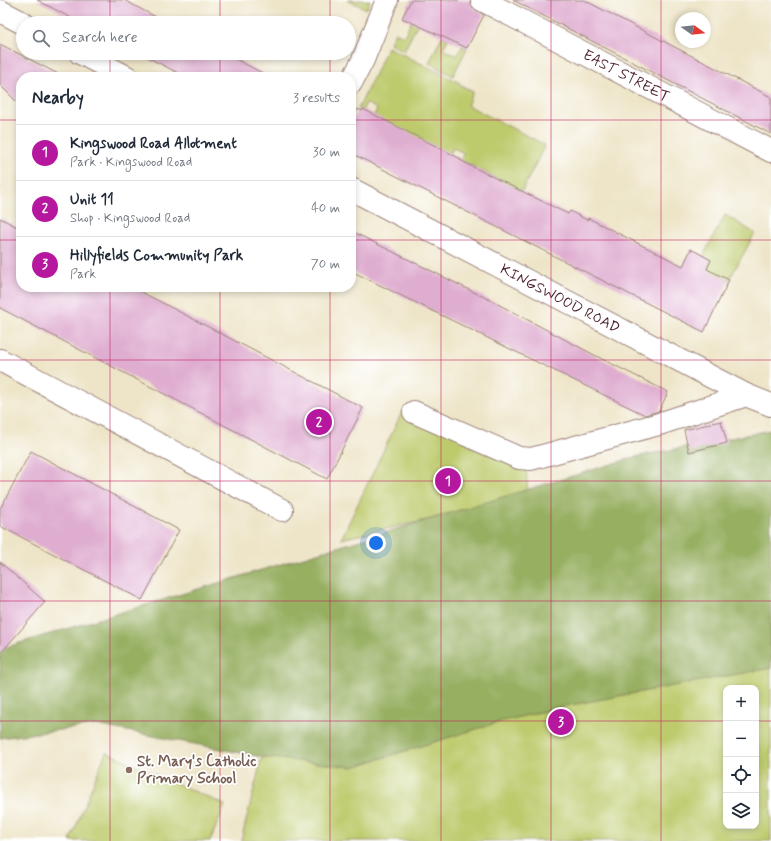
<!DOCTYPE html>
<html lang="en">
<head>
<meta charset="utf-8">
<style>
	:root { --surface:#fff; --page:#f6f6f7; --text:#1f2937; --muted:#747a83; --line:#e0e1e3; --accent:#b5179e }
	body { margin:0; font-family:Mynerve,sans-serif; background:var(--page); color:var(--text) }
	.controls { position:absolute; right:12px; bottom:12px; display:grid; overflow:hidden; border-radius:8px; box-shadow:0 2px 6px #0003 }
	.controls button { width:36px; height:36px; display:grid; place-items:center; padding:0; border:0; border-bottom:1px solid var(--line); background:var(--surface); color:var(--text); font:20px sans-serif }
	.compass { position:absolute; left:675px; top:12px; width:36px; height:36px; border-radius:50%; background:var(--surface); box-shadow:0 2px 6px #0003; rotate:105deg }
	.you { position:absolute; left:376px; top:543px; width:14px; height:14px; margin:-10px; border:3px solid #fff; border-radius:50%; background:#1a73e8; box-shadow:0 0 0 6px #1a73e833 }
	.badge { display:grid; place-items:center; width:26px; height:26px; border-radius:50%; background:var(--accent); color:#fff; font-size:13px; font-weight:700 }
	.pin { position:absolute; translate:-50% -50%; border:2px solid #fff; box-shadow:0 1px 4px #0006 }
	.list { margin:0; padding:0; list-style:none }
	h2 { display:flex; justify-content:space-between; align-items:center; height:52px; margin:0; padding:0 16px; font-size:17px }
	h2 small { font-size:13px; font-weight:400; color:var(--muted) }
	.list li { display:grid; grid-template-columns:26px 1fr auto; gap:12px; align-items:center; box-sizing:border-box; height:56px; padding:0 16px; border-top:1px solid var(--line) }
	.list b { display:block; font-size:15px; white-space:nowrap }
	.list p { margin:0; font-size:13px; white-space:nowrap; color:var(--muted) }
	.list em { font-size:13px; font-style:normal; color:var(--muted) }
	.icon { flex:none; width:22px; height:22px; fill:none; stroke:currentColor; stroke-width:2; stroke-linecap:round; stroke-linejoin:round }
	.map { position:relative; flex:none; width:771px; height:841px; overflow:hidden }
	.search { position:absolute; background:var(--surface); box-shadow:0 2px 6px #0003; left:16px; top:16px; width:340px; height:44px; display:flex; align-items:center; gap:10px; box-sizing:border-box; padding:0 14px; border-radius:22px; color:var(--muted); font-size:15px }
	.panel { position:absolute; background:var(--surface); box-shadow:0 2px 6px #0003; left:16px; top:72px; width:340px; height:220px; border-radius:16px }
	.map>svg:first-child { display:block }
	.green { fill:#becb6d; stroke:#84754c; fill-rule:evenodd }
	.forest { fill:#96af60; stroke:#706746 }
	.building { fill:#dfadd0 }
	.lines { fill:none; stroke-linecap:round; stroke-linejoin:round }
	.minor-casing { stroke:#9c827a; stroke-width:24 }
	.minor { stroke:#fff; stroke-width:22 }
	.grid { fill:none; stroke:#c2185b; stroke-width:1; stroke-opacity:0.55 }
	.education-dot { fill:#8d6e63; stroke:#fff; stroke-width:1.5 }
	.labels { text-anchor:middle; stroke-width:3.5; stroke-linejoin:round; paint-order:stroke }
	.street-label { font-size:15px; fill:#4a1f2b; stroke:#fff }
	.education-label { font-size:15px; font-weight:bold; fill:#785e54; stroke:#fff; text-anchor:start }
</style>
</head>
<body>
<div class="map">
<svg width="771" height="841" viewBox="0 0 771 841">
	<rect width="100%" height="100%" fill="#fff"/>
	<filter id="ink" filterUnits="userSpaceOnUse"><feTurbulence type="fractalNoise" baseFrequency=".025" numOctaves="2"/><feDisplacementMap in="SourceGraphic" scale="8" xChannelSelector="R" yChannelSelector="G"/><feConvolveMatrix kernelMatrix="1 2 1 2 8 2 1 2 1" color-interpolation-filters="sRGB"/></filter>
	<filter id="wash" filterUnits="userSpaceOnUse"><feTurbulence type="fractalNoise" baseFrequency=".012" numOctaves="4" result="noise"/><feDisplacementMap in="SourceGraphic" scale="16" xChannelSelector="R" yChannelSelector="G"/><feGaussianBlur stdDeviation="0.9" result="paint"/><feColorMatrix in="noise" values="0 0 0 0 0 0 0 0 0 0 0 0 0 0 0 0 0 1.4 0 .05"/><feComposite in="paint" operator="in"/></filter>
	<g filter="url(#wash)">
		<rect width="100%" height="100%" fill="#eee5c8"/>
		<!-- green -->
		<path class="green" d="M347,0h23l-3,9z
			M412,20l6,3 -14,28 -14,-8 5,-11 9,4z
			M442,36l6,3 -5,10 14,7 5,-10 5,2 -14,28 -24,-13z
			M388,47l72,36 -1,1 14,8 -6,13 78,40 -23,46 -11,-5 -6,12 -4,-17 -21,-11 -7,11 -4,-2 6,-12 -15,-7 4,-7 -11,-5 -8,17 -71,-50 3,-6 -11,-6 -4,8 -4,-2z
			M725,215l30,18 -26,47 -9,-5 -23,15 14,-30 -8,-4z
			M402,412l124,53 2,32 -187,42z
			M771,624v217h-530l21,-84 328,-84zM726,688h30v138h-30z
			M106,752l119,53 -15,36h-140z"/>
		<!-- forest -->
		<path class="forest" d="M771,430v238l-206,38 -66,16 -146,45 -91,-10 -166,-32 -96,13v-89l635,-192z"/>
		<g id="blocks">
			<!-- building -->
			<path class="building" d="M37,0h87l43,23h-86z
				M411,0h59l2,7 12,8 -17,33 -65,-30z
				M513,0h71l187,97v37z
				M0,44l64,33h-43v29l-21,-21z
				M139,53h85l46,24h-84z
				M358,109l4,2 1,-2 98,50 -1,1 15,8 93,46 2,-3 17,9 1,-2 95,48 8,-17 20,11 -4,9 22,11 -25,52 -353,-179v-30z
				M0,218l21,11v58h111l231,121 -36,71 -327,-171z
				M351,231l139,69 112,59 66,33 -9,19 -14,4 -294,-144z
				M721,421l6,22 -38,9 -5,-22z
				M31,451l148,79 -37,70 -142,-74v-17z
				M0,562l45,40 -45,52z"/>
		</g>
	</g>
	<g filter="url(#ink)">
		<use href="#blocks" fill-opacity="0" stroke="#9c827a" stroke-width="1"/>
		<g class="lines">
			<!-- minor casing -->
			<g class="minor-casing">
				<g id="minor">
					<path id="s1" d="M482,0l289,151"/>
					<path d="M0,11l23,12"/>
					<path d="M80,53l47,24"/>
					<path d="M351,83l12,-23 24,-60"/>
					<path id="s2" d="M351,189l395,206 25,10"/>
					<path d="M0,360l282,150"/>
					<path d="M414,412l105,46 12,1 128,-35 87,-29"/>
				</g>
			</g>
			<!-- minor -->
			<use href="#minor" class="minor"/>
		</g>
	</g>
	<!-- grid -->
	<path class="grid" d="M110,0v23M220,0v23M330,0v23M441,0v841M551,0v841M661,0v841M110,53v24M220,53v24M330,53v24M0,120h21M351,120h420M0,240h21M351,240h420M110,287v554M220,287v554M330,287v554M0,360h771M0,481h771M0,601h771M0,721h726M756,721h15"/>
	<!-- markers -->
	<circle class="education-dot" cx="129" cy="770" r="4"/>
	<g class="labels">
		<!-- street labels -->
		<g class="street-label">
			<text dy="5" stroke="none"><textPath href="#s1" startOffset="163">EAST STREET</textPath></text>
			<text dy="5" stroke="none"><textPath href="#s2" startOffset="236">KINGSWOOD ROAD</textPath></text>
		</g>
		<!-- education labels -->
		<g class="education-label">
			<text x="137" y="766">St. Mary's Catholic<tspan x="137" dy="17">Primary School</tspan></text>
		</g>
	</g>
</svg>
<div class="controls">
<button>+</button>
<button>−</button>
<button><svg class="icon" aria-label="locate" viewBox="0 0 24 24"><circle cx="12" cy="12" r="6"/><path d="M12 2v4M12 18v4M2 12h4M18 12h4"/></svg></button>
<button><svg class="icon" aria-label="layers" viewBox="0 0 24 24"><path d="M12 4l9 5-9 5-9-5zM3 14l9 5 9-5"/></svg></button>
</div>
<svg class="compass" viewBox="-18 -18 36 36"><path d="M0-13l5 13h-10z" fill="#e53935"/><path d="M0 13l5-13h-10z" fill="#747a83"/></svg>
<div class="you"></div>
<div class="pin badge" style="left:448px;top:481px">1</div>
<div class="pin badge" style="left:319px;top:422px">2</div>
<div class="pin badge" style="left:561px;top:722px">3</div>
<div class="search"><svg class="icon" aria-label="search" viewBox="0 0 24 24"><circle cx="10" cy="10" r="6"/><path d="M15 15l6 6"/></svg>Search here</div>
<section class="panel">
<h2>Nearby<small>3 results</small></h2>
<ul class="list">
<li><span class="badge">1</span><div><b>Kingswood Road Allotment</b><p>Park · Kingswood Road</p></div><em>30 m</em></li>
<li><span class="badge">2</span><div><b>Unit 11</b><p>Shop · Kingswood Road</p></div><em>40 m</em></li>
<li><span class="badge">3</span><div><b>Hillyfields Community Park</b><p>Park</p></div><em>70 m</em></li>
</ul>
</section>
</div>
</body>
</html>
